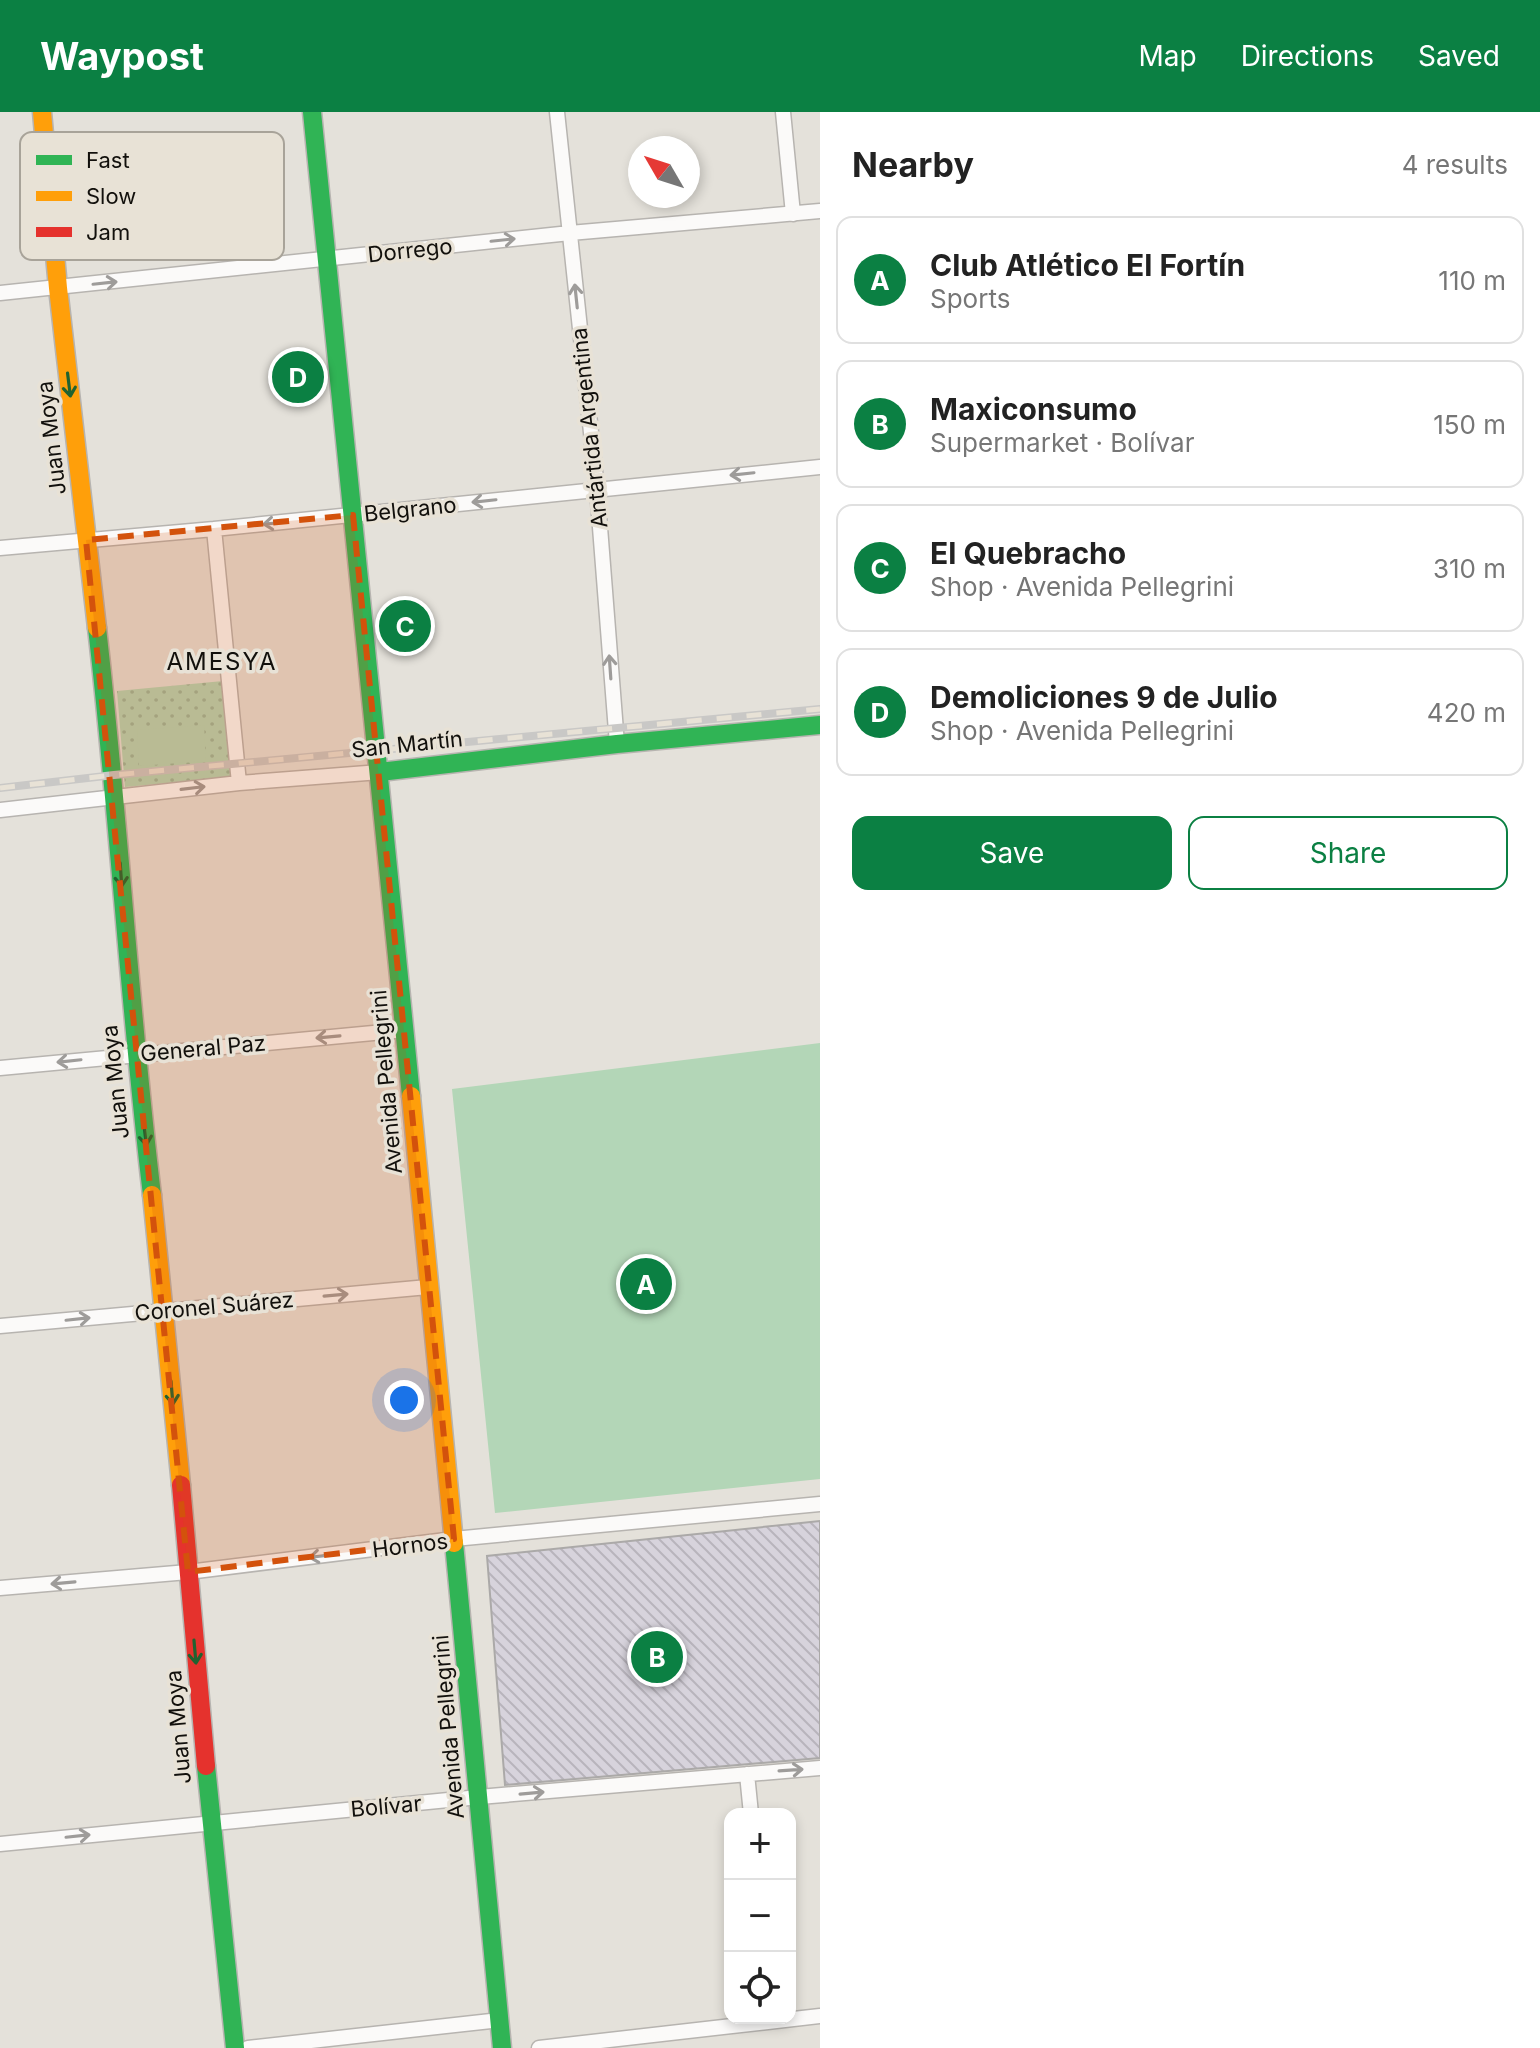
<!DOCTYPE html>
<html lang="en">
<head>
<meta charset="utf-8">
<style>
	:root { --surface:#fff; --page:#f6f6f6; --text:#222; --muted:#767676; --line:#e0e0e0; --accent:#0b8043 }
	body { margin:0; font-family:Inter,sans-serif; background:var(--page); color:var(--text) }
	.controls { position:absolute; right:24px; bottom:24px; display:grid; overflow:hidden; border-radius:16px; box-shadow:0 4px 12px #0003 }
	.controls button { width:72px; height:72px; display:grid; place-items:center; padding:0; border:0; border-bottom:2px solid var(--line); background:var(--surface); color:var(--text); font:40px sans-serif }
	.compass { position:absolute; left:628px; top:24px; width:72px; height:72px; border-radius:50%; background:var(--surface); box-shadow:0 4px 12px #0003; rotate:309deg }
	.you { position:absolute; left:404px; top:1288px; width:28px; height:28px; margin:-20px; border:6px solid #fff; border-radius:50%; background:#1a73e8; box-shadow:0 0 0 12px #1a73e833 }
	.badge { display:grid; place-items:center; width:52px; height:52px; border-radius:50%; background:var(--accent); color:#fff; font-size:26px; font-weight:700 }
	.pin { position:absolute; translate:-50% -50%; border:4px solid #fff; box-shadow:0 2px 8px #0006 }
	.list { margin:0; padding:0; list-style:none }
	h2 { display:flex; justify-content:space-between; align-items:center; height:104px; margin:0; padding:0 32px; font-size:34px }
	h2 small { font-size:26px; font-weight:400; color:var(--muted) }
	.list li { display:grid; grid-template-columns:52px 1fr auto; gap:24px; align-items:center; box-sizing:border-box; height:128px; margin:0 16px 16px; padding:0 16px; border:2px solid var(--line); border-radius:16px }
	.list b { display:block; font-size:30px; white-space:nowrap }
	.list p { margin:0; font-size:26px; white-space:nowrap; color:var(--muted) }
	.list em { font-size:26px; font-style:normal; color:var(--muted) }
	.actions { display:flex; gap:16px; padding:24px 32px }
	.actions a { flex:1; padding:18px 0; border:2px solid var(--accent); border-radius:16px; text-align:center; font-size:28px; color:var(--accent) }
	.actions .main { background:var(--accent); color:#fff }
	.icon { flex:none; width:44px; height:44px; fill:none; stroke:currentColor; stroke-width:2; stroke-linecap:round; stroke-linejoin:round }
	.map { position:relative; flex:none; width:820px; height:1936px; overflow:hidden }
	header { display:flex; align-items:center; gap:48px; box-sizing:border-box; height:112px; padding:0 40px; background:var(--accent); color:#fff }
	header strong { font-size:38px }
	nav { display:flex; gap:44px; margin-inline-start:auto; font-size:28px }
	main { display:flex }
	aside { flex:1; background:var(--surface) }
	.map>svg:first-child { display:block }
	.park { fill:url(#park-dots) }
	.pitch { fill:#b3d6b7 }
	.building { fill:url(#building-back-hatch); stroke:#aba9a8; stroke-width:2 }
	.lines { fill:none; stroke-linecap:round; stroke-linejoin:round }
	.street-casing { stroke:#b7b4b0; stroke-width:17 }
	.fast-casing { stroke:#b7b4b0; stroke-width:21 }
	.slow-casing { stroke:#b7b4b0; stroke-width:21 }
	.jam-casing { stroke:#b7b4b0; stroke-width:21 }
	.street { stroke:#fbfaf9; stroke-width:14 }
	.fast { stroke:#30b455; stroke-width:18 }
	.slow { stroke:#ff9f0a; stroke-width:18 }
	.jam { stroke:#e5322d; stroke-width:18 }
	.rail-casing { stroke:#c9c8c6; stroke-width:8 }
	.rail { stroke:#e8e2d6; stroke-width:5; stroke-dasharray:15; stroke-linecap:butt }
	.oneway { stroke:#9e9c9a }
	.oneway2 { stroke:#216230 }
	.marked { fill:#d3520c; fill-opacity:0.2; stroke:#d3520c; stroke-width:6; stroke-dasharray:16 10; stroke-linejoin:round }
	.labels { text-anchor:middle; stroke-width:7; stroke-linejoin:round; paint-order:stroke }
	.street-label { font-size:22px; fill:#12100c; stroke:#e8e2d6 }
	.neighbourhood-label { font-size:24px; letter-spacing:2px; fill:#12100c; stroke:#e8e2d6 }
	.key { fill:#e8e2d6; stroke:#a8a399; stroke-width:2 }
	.key-label { font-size:22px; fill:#12100c }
</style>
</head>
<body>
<header>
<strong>Waypost</strong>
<nav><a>Map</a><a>Directions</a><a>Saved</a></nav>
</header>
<main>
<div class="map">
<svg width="820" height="1936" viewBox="0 0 820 1936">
	<defs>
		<pattern id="park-dots" width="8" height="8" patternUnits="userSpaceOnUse" patternTransform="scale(2)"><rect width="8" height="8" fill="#b3d6b7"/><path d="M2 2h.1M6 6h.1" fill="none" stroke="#99b79c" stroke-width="1.8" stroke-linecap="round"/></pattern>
		<pattern id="building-back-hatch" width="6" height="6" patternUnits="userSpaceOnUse" patternTransform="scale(2)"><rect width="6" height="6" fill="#d7d3dc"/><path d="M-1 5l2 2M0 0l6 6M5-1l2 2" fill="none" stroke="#b8b4bc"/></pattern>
	</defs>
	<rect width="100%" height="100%" fill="#e4e1da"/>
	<!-- park -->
	<path class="park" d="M223,569l9,96 -107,10 -8,-96z"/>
	<!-- pitch -->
	<path class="pitch" d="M204,613l2,36 -67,5 -2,-36z
		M820,931v436l-325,34 -43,-424z"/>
	<!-- building -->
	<path class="building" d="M820,1409v237l-315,27 -18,-229z"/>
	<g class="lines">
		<!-- street casing -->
		<g class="street-casing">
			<path id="street" d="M557,0l40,377 20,255
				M783,0l10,102
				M0,181l570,-60 250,-22
				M214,417l25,254
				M0,436l214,-19 606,-62
				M0,698l239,-27 141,-11
				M0,956l405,-38
				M0,1214l428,-39
				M0,1476l188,-16 266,-33 366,-35
				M747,1662l4,40
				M0,1732l479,-47 341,-29
				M248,1936l252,-28
				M539,1936l281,-32"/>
		</g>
		<!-- fast casing -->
		<g class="fast-casing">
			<path id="fast" d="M312,0l99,984
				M97,516c22,189 32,378 55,567
				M380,660l237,-28 203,-19
				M454,1431l48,505
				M206,1654l29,282"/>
		</g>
		<!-- slow casing -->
		<g class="slow-casing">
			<path id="slow" d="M42,0l16,176 39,340
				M411,984l43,447
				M152,1083l29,290"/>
		</g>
		<!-- jam casing -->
		<g class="jam-casing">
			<path id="jam" d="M181,1373l25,281"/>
		</g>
		<!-- street -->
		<use href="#street" class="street"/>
		<!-- fast -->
		<use href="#fast" class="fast"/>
		<!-- slow -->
		<use href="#slow" class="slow"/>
		<!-- jam -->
		<use href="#jam" class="jam"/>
		<!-- rail casing -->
		<g class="rail-casing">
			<path id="rail" d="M0,676l114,-13 706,-66"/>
		</g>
		<!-- rail -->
		<use href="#rail" class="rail"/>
	</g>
	<!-- one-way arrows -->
	<defs><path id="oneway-shaft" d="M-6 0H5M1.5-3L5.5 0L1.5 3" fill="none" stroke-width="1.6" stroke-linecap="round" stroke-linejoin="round" transform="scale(2)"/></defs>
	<g class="oneway">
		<use href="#oneway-shaft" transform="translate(503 128) rotate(-6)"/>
		<use href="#oneway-shaft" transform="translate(105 171) rotate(-6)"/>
		<use href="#oneway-shaft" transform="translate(576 184) rotate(-96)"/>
		<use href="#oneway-shaft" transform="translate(742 362) rotate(174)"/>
		<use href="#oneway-shaft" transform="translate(484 389) rotate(174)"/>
		<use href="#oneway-shaft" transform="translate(275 411) rotate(174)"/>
		<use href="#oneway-shaft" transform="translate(610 555) rotate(-94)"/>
		<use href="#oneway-shaft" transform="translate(193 676) rotate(-7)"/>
		<use href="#oneway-shaft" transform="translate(328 925) rotate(175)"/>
		<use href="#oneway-shaft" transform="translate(69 949) rotate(174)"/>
		<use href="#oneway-shaft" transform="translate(336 1183) rotate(-5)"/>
		<use href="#oneway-shaft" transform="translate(78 1207) rotate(-6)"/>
		<use href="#oneway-shaft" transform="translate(321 1444) rotate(173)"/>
		<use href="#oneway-shaft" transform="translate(63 1471) rotate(175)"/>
		<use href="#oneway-shaft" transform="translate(791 1658) rotate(-4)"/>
		<use href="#oneway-shaft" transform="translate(532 1681) rotate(-5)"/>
		<use href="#oneway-shaft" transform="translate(78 1724) rotate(-6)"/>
	</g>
	<g class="oneway2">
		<use href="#oneway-shaft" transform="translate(69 273) rotate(83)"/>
		<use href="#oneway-shaft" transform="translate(121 763) rotate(86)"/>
		<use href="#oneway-shaft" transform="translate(145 1022) rotate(83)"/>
		<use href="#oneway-shaft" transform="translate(172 1281) rotate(85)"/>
		<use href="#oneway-shaft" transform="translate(195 1540) rotate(85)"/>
	</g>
	<!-- marked area -->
	<path class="marked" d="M353,403l101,1024 -266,33 -102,-1032z"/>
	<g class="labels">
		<!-- street labels -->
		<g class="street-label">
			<text transform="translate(410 138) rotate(-6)" y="8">Dorrego</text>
			<text transform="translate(589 316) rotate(-96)" y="8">Antártida Argentina</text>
			<text transform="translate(51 326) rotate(-97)" y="8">Juan Moya</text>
			<text transform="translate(410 397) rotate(-6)" y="8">Belgrano</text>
			<text transform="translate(407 632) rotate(-6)" y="8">San Martín</text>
			<text transform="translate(203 936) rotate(-5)" y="8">General Paz</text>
			<text transform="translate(115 970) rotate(-96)" y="8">Juan Moya</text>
			<text transform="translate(386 970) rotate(-95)" y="8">Avenida Pellegrini</text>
			<text transform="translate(214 1194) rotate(-5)" y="8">Coronel Suárez</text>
			<text transform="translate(410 1433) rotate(-7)" y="8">Hornos</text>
			<text transform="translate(178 1615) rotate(-95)" y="8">Juan Moya</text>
			<text transform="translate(448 1615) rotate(-95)" y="8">Avenida Pellegrini</text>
			<text transform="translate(386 1694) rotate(-5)" y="8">Bolívar</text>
		</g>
		<!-- neighbourhood labels -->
		<g class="neighbourhood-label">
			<text x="222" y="558">AMESYA</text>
		</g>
	</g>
	<!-- legend -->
	<rect x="20" y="20" width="264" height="128" rx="12" class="key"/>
	<rect x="36" y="43" width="36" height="10" fill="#30b455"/>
	<rect x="36" y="79" width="36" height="10" fill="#ff9f0a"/>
	<rect x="36" y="115" width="36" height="10" fill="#e5322d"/>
	<g class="key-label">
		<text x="86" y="56">Fast</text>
		<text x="86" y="92">Slow</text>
		<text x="86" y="128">Jam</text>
	</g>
</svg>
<div class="controls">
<button>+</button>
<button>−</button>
<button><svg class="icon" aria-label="locate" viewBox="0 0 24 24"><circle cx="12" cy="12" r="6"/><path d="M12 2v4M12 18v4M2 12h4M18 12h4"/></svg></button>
</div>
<svg class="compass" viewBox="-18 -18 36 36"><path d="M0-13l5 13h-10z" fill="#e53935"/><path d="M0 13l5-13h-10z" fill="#767676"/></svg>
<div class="you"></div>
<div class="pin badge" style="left:646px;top:1172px">A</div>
<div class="pin badge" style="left:657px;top:1545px">B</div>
<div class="pin badge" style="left:405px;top:514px">C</div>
<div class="pin badge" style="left:298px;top:265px">D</div>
</div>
<aside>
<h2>Nearby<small>4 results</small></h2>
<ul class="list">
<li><span class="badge">A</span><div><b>Club Atlético El Fortín</b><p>Sports</p></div><em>110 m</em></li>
<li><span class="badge">B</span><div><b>Maxiconsumo</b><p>Supermarket · Bolívar</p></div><em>150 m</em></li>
<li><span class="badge">C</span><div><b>El Quebracho</b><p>Shop · Avenida Pellegrini</p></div><em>310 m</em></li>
<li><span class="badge">D</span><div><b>Demoliciones 9 de Julio</b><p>Shop · Avenida Pellegrini</p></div><em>420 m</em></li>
</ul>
<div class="actions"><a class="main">Save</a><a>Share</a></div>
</aside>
</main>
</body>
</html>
